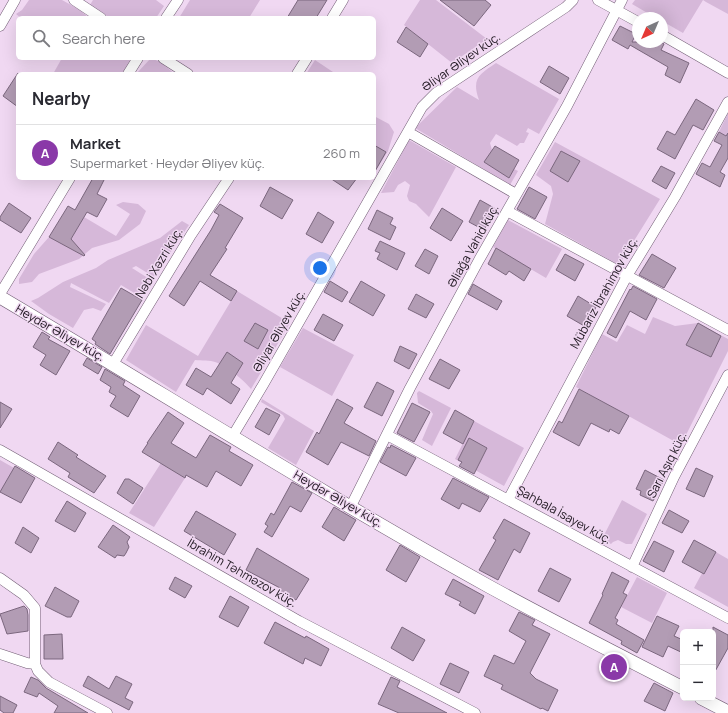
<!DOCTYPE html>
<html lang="en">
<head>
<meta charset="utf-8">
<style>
	:root { --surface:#fff; --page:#f2f2f3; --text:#2b2b33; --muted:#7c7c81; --line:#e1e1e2; --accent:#8a39a8 }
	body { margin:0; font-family:Manrope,sans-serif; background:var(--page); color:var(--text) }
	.controls { position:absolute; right:12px; bottom:12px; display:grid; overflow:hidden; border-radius:6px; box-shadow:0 4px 16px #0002 }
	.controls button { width:36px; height:36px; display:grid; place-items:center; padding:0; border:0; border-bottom:1px solid var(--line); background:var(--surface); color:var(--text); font:20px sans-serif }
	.compass { position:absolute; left:632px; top:12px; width:36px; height:36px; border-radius:50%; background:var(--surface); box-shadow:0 4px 16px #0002; rotate:224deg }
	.you { position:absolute; left:320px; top:268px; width:14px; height:14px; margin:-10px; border:3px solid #fff; border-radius:50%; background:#1a73e8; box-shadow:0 0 0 6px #1a73e833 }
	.badge { display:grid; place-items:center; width:26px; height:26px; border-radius:50%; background:var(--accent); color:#fff; font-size:13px; font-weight:700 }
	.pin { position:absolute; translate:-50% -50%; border:2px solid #fff; box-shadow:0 1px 4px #0006 }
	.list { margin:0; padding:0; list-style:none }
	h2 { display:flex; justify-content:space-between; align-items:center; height:52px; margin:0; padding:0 16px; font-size:17px }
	h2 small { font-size:13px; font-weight:400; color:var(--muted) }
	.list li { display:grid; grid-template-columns:26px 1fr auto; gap:12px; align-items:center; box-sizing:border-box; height:56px; padding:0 16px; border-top:1px solid var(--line) }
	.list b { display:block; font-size:15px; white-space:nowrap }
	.list p { margin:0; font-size:13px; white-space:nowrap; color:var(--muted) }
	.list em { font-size:13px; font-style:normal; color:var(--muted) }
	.icon { flex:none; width:22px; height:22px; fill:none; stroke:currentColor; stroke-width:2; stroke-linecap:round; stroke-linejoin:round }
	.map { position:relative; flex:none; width:728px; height:713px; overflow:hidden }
	.search { position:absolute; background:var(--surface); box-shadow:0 4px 16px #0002; left:16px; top:16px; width:360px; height:44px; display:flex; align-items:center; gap:10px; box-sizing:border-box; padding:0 14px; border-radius:6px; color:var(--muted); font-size:15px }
	.panel { position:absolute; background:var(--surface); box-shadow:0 4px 16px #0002; left:16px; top:72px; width:360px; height:108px; border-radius:6px }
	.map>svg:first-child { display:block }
	.green { fill:#d6b8d9 }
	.building { fill:#b29cb4; stroke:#7b677e }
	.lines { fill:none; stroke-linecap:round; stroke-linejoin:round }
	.minor-casing { stroke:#725e75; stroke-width:11 }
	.tertiary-casing { stroke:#725e75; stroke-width:14 }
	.minor { stroke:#fff; stroke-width:10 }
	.tertiary { stroke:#fff; stroke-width:13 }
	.labels { text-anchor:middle; stroke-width:3; stroke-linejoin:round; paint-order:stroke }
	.street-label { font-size:12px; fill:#1e161f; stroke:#f0d8f2 }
</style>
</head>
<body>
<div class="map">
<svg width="728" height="713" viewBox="0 0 728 713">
	<rect width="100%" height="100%" fill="#f0d8f2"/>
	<!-- green -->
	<path class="green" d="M29,0h33l18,10 9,8h-68l-5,-4 6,-4z
		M93,0h63l8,6 -8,12h-46l-20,-13z
		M190,0h70l-11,18h-70z
		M420,0h16l51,39 -35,24 -48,-38z
		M635,0h68l-20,33 -21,-12v-3h-6l-24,-14z
		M703,0h25v14l-22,-12z
		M62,58h69l-9,16h-69z
		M151,58l9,4 15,12h-39z
		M315,60l21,14h-30z
		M496,63l63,36 -20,35 -11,-6 -2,4 3,1 -5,10h-4l-3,3 -21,-12 -6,9 2,7 22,19 4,2 -8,14 -95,-57 42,-41 22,13c-8,-22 1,-26 17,-37z
		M728,113v24l-9,-5z
		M374,116l15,8 5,8 -6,19 -14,22z
		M409,140l47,27 -27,50 -13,-13 -7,-3 -2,-5 3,-11 -5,-4 -7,4 -4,7 -13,1z
		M555,142l105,57 -41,66 -74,-41 8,-30 -2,-8 -15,-11z
		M123,202l15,2 8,7 -6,13 -21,16 -27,8 -13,11 -40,15 -7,8 -13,2v-5l15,-25 15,-17 22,2 13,-22 32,19 14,-22 -14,-9z
		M508,220l54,29 -16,29 -53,-31z
		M182,221l7,4 -35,52 -18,-11 -4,2 19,12 -10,17 -20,-12 -12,18 -38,-20 -1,4 36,17 -5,7 -8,-3 -9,2 -11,18 -24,-14 -18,-13 7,-3 25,-16 33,-14 12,-8 52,-22z
		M237,291l53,32 -39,66c-7,-9 -25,-23 -36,-27 -4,-2 -14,-1 -20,-2l-19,32 -50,-32 20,-35 52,31z
		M653,317l22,9 23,-3 30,16v12l-47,94 -105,-58 26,-53 15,8 10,-17 18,9z
		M303,328l51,27 -22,41 -52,-29z
		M419,391l32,17 -19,38 -10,-6 11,-26 -2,-3 -13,-8 -1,-10z
		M262,399l52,32 -18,34 -28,-17 17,-29 -2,-4 -22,-13z
		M474,421l50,27 -20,38 -49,-27z
		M0,460l14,8 -14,25z
		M161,463l24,15 -31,49 -25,-14z
		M622,500l25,14 -15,30h-6l-8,-4 -5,2 -2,2 -9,-5z
		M714,551l14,8v48l-34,-19z
		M637,577l30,16 -15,30 -31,-16z"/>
	<!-- building -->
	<path class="building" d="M298,0h29l-11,18h-29z
		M440,0h45l6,5 -17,21z
		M620,26l16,8 -4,8h29l3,2 -3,6 28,13 -9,20 -15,-8 3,-8 -38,-22 -2,4 -16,-9z
		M406,27l22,17 -8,13 -23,-15z
		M549,66l20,12 -9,16 -20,-12z
		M18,73v34l-15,-11z
		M696,99l18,11 -11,20 -10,-5 -18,34 -18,-10 10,-18 8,4z
		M719,132l7,4 2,-3v25l-8,14 5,3 -5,12 -24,-13 6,-11 8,4 12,-22 -8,-4z
		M374,145l12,7 -12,21z
		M495,146l24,14 -10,18 -25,-16z
		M561,151l19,10 -12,21 -18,-11z
		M661,166l14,7 -9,16 -14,-8z
		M93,178h12l-8,16 10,5 -10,18 -10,-5 -16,27 14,16 -1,1 -35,-19 19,-31 7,4z
		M330,178h27l-9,12z
		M270,187l23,13 -11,19 -22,-13z
		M529,187l18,10 -12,22 -18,-10z
		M480,200l16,9 -12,21 -15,-8z
		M9,203l22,15 -10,15 -21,-13v-3z
		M220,204l23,14 -18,30 2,1 -17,26 27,16 -6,10 -31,-20 -16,25 -15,-10 42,-66 8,-15 -5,-3z
		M442,208l21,13 -12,20 -21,-13z
		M377,210l16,8 -3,6 6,3 -6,13 -22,-11z
		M318,212l16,10 -12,21 -16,-9z
		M380,241l25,12 -8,17 -20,-11 3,-6 -5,-2z
		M496,248l35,21 -7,12 -15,-10 -3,4 -18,-11z
		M425,249l13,7 -9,18 -14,-8z
		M565,254l19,10 -9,17 -19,-11z
		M652,254l24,14 -12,20 -25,-13z
		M330,281l18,11 -6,10 -18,-10z
		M361,281l24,14 -12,21 -24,-14z
		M473,284l29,17 -5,9 -29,-16z
		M633,286l24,13 -11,21 -16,-9 -14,27 -9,-5 23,-44 1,1z
		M121,288l21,12 -32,54 -15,-10 1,-2 -4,-3z
		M416,294l18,10 -8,14 -18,-9z
		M578,296l18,11 -10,20 -19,-11z
		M323,314l20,11 -9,16 -20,-11z
		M255,323l13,7 -10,19 -14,-8z
		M698,323l23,13 -10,21 -25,-12z
		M42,332l8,5 -2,2 22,12 -14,24 -16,-10 6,-10 -13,-8z
		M400,346l17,8 -8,15 -15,-8z
		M227,352l16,11 -12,20 9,6 -9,15 -24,-16 -4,7 -17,-10 10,-17 15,9z
		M87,358l15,9 -4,7 -15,-9z
		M440,359l20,11 -11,19 -20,-10z
		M105,369l20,12 -2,4 17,11 -12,21 -18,-11 6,-10 -7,-4 2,-5 -11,-7z
		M377,382l17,9 -12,25 -18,-9z
		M579,389l50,27 -10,18 -9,-5 -1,3 -18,-9 -12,23 -26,-14 6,-11 3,2z
		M337,399l16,9 -9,15 32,18 -7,15 -28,-14 -13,23 -22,-13 11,-20 2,2z
		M0,402l12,7 -12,19z
		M412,403l18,9 -16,30 -17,-9z
		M266,408l14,7 -11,20 -14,-8z
		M455,410l19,11 -11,23 -20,-11z
		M168,412l16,11 -13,20 25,15 14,-23 21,12 -2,4 24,14 -12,21 -25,-15 -9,16 -21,-12 -1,3 -43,-26 6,-9h-1z
		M469,438l18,10 -13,26 -15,-8 3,-4 -4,-2z
		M58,442l20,13 -2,2 30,19 -12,17 -26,-16 2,-4 -22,-14z
		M391,445l25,13 -10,18 -26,-14 8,-15 2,1z
		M15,466l20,12 -14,25 -21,-11z
		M696,468l17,8 -9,21 -18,-8z
		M645,470l19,10 -11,21 -13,-6 1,-4 -5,-2z
		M453,478l36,19 -9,15 -18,-9 -3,6 -18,-10z
		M125,479h4l14,9 -10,16 -16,-11z
		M292,482l20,11 -11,19 -11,-6 -18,31 -8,-5 4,-6 -3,-2 6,-11 3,2z
		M67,501l19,12 -11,19 -20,-11z
		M334,507l22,13 -12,21 -22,-14z
		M669,510l20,11 -7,12 -20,-10z
		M196,511l40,23 -12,21 -40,-24z
		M504,519l26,14 -10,20 -6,-4 -16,31 -19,-10 17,-30 -3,-2z
		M113,525l17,12 -3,5 2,5 -3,6 -2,3 -7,-1 -2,3 -17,-11z
		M23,527l16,11 -8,15 -16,-10z
		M694,540l22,12 -12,22 -22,-12z
		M654,541l20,10 -10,21 -21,-11z
		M400,545l20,12 -14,25 -20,-12z
		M257,548l52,31 -13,21 -17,-9 1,-3 -34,-18z
		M550,568l21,11 -12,23 -21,-11z
		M612,572l17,9 -6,12 4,2 -12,23 3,2 -2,4 28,16 -7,13 -16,-9 1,-3 -33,-18 14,-28 -1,-1z
		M175,577l17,9 -7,12 -16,-9z
		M453,579l31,17 -9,18 -16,-9 2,-3 -16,-8z
		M55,587l24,14 -8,16h-4l-22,-11z
		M230,596l19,11 -11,20 -19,-10z
		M24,606l3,3 1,6v16l-21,3 -7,-20z
		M519,612l16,8 -3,5 18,9 -20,39 6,6 22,11 -10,21 -6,-3 -1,1 -40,-20 2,-4 -19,-9 10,-21 20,9 12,-23 -17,-10z
		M657,616l22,10 -5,10 9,4v13l-15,-7 -5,11 -21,-10z
		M275,622l30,16 1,-2 23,13 -8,17 -16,-8 -2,6 -39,-21z
		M402,627l23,13 -12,21 -22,-13z
		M713,627l15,8v13l-15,27z
		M62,634l1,25h-19v-24z
		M450,663l19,9 -10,21 -19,-9z
		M88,676l21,13 7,-13 16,8 -7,14 8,4 -4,8 -46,-24z
		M31,677l7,3 8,8 42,25h-34l4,-7 -19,-13 -2,4 -13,-5z
		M391,677l9,4 -3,6 50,26h-48l-21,-9z
		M654,683l19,10 -8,18 -21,-10z
		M0,696l17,9 -4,8h-9l-4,-3z"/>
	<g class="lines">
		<!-- minor casing -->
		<g class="minor-casing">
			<path id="minor" d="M74,0l27,18
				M598,0l40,22
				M166,18l12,-18
				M332,18l11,-18
				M0,26l15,-26
				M662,35l66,38
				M163,58l25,16
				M128,74l10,-16
				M297,74l10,-16
				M408,132l108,62
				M507,211l221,119
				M0,294l70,-116
				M113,364l78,-129 38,-57
				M387,435l341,183
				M232,437l31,-52 159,-278 14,-14 130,-86 7,-7
				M0,450l299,171 176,92
				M508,500l119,-224 48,-79 53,-95
				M351,506l59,-118 69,-128 88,-154 55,-106
				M632,567l42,-90 54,-102
				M0,578l24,17 11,13v56l3,7 11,11 58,31
				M0,654l27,9 8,1"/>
		</g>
		<!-- tertiary casing -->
		<g class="tertiary-casing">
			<path id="tertiary" d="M0,297c164,97 324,198 490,290 64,35 129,68 193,101
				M701,698l27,14"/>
		</g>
		<!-- minor -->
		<use href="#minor" class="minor"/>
		<!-- tertiary -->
		<use href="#tertiary" class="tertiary"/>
	</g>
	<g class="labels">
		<!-- street labels -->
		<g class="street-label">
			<text transform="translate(461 62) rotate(-35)" y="4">Əliyar Əliyev küç.</text>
			<text transform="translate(473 246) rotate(-61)" y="4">Əliağa Vahid küç.</text>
			<text transform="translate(159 263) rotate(-59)" y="4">Nəbi Xəzri küç.</text>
			<text transform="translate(604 293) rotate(-61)" y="4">Mübariz İbrahimov küç.</text>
			<text transform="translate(279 331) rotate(-60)" y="4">Əliyar Əliyev küç.</text>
			<text transform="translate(60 333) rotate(30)" y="4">Heydər Əliyev küç.</text>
			<text transform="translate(667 465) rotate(-63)" y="4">Sarı Aşıq küç.</text>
			<text transform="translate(338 499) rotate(30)" y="4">Heydər Əliyev küç.</text>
			<text transform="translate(564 515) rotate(29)" y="4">Şahbala İsayev küç.</text>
			<text transform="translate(242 573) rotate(30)" y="4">İbrahim Təhməzov küç.</text>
		</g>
	</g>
</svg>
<div class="controls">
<button>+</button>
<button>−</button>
</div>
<svg class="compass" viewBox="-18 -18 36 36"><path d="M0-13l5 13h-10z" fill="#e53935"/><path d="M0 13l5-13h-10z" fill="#7c7c81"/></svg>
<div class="you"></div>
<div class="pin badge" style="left:614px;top:667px">A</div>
<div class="search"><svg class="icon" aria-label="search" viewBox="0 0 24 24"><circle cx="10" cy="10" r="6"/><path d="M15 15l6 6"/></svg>Search here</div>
<section class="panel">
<h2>Nearby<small></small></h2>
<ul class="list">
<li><span class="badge">A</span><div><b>Market</b><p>Supermarket · Heydər Əliyev küç.</p></div><em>260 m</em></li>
</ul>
</section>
</div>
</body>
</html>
